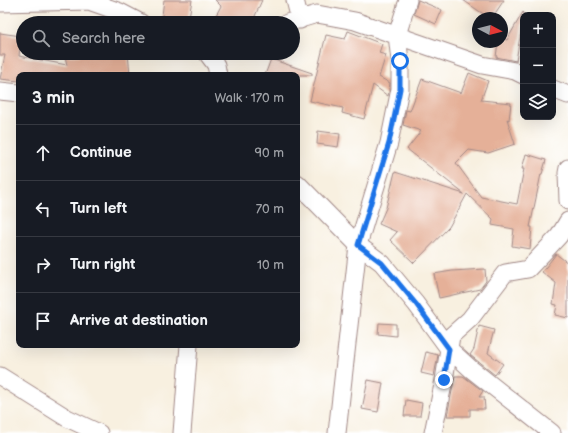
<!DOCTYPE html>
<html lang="en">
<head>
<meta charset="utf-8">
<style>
	:root { --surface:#171b24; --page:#20242c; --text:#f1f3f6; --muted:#9ea1a6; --line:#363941 }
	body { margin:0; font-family:"Balsamiq Sans",sans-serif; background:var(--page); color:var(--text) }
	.controls { position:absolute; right:12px; top:12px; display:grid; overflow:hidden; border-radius:8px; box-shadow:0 4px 16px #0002 }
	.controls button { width:36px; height:36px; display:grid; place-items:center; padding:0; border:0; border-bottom:1px solid var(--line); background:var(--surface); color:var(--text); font:20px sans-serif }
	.compass { position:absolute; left:472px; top:12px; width:36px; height:36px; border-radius:50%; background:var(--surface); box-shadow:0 4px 16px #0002; rotate:97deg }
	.stop { position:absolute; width:12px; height:12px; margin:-9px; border:3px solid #1a73e8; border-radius:50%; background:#fff }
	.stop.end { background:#1a73e8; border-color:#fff; box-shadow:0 1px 4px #0008 }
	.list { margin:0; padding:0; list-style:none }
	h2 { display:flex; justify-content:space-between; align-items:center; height:52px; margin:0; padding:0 16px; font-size:17px }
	h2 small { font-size:13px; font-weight:400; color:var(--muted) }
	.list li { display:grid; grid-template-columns:26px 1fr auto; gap:12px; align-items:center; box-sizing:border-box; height:56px; padding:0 16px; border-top:1px solid var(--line) }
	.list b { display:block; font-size:15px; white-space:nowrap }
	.list em { font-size:13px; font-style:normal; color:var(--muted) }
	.icon { flex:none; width:22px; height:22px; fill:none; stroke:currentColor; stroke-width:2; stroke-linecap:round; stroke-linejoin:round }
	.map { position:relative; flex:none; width:568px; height:433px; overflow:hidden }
	.search { position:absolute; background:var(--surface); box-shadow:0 4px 16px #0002; left:16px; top:16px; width:284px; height:44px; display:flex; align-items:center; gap:10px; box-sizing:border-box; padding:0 14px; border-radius:22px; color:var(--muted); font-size:15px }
	.panel { position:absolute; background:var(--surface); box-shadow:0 4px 16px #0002; left:16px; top:72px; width:284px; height:276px; border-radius:8px }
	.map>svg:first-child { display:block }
	.building { fill:#e5b098 }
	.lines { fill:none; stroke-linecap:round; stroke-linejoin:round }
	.street-casing { stroke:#a18886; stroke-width:19 }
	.street { stroke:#fff; stroke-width:17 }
	.route { stroke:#1a73e8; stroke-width:5 }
</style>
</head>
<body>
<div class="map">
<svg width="568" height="433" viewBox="0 0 568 433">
	<rect width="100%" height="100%" fill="#fff"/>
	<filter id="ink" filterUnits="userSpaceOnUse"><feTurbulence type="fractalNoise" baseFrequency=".025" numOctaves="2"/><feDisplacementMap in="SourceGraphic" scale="8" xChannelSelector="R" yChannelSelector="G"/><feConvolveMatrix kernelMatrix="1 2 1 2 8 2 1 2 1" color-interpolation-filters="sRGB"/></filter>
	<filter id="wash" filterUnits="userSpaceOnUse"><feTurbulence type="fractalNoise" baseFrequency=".012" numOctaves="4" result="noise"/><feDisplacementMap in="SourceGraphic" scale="16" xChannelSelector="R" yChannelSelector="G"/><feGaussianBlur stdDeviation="0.9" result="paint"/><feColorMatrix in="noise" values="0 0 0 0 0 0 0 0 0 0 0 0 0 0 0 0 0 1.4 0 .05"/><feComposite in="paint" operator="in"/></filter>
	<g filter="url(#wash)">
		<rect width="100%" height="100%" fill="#f8f0e0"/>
		<g id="blocks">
			<!-- building -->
			<path class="building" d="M164,0h28l-4,23h-27z
				M215,0h47l-7,16 5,7h-39l-7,-4 7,-13z
				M418,0l24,10 -6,14 -22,-10z
				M463,0h41l-12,18h-3z
				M523,12l1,1 -8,48 -20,-4 2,-15h4v-4l5,2z
				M348,31l34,13 -3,9 7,2 -7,22 11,6 -2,13 -15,-11 -9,34 -22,-6 1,-5 -33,-7 16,-66 19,4z
				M0,33l21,3 -2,20 48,9 -2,-9 39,-2v-1h24l2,22h-111v6l-19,-2 5,-24h-5z
				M271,59l41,14v2h-47z
				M469,73l19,8 -7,19 30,3 -2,17 -2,-1 8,25 -27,9 -19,-3 -13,13 25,34 36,7 7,-35h-2l4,-15 20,6 -4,14h-1l-11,53h2l-2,22 -18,-3 2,-17 -22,-4 1,-6 -26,-25 -18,33 -35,36 -24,-23 7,-8 -18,-8 7,-16 9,-36 69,22 -57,-45 14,-18 -18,-6 3,-15 4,1 12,-32 39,14z
				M318,131l22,3 -2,13 -21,-3z
				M556,254l12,9v55l-13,-3 2,-10 -4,-1 3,-21 -14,-11z
				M485,269l1,12 -6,8 -41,9 -5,-24 18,-3z
				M379,323l17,1v12l-18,-2z
				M479,326l15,4 -6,23 15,11 -8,11 -25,-20 4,-6z
				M426,352l12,3 -4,21 -13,-3z
				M455,376h8l20,15 -4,6h5l1,12h-15v7h-23z
				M368,380l15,3 -5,29 -16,-3z
				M406,400l16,3 -2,13h-16z"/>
		</g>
	</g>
	<g filter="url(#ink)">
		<use href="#blocks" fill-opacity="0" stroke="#a18886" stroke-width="1"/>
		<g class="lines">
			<!-- street casing -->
			<g class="street-casing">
				<path id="street" d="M295,0l5,20
					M0,3l89,-2 31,11 21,11
					M287,23l30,-9 38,7 127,44 33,6 8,4
					M207,53l9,12 2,10
					M553,89l15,6
					M0,91l19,2
					M568,168l-1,5 1,28
					M297,183l61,62 24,18 34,41 33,45 22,20 81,64
					M0,376l67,42 32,15
					M182,433l7,-88
					M337,433l21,-188 31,-102 11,-54v-28l-3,-26 11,-35
					M433,433l11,-53 7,-44 19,-17 35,-46 23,-4 31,-33 9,-15"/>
			</g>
			<!-- street -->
			<use href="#street" class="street"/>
		</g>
	</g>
	<g class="lines" filter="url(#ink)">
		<!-- route -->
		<path class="route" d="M400,61v28l-11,54 -31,102 24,18 34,41 33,45 -5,31"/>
	</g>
</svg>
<div class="controls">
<button>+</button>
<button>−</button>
<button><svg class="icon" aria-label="layers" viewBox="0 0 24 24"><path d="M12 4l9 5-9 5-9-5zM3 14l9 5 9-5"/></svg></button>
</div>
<svg class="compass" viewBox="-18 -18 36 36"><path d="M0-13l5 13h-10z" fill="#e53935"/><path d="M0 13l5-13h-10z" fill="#9ea1a6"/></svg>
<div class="stop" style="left:400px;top:61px"></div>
<div class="stop end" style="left:444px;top:380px"></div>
<div class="search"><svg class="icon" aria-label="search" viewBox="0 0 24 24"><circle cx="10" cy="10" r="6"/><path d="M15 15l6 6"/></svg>Search here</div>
<section class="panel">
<h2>3 min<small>Walk · 170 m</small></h2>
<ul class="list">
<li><svg class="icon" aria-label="ahead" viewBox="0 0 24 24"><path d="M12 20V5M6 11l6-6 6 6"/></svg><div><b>Continue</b></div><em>90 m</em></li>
<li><svg class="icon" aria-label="left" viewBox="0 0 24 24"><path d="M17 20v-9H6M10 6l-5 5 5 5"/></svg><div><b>Turn left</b></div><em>70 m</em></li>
<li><svg class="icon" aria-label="right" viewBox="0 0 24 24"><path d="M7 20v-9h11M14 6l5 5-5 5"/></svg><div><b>Turn right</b></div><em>10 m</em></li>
<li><svg class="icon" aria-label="arrive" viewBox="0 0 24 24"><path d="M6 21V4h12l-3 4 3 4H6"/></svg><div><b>Arrive at destination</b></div></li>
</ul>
</section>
</div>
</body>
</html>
